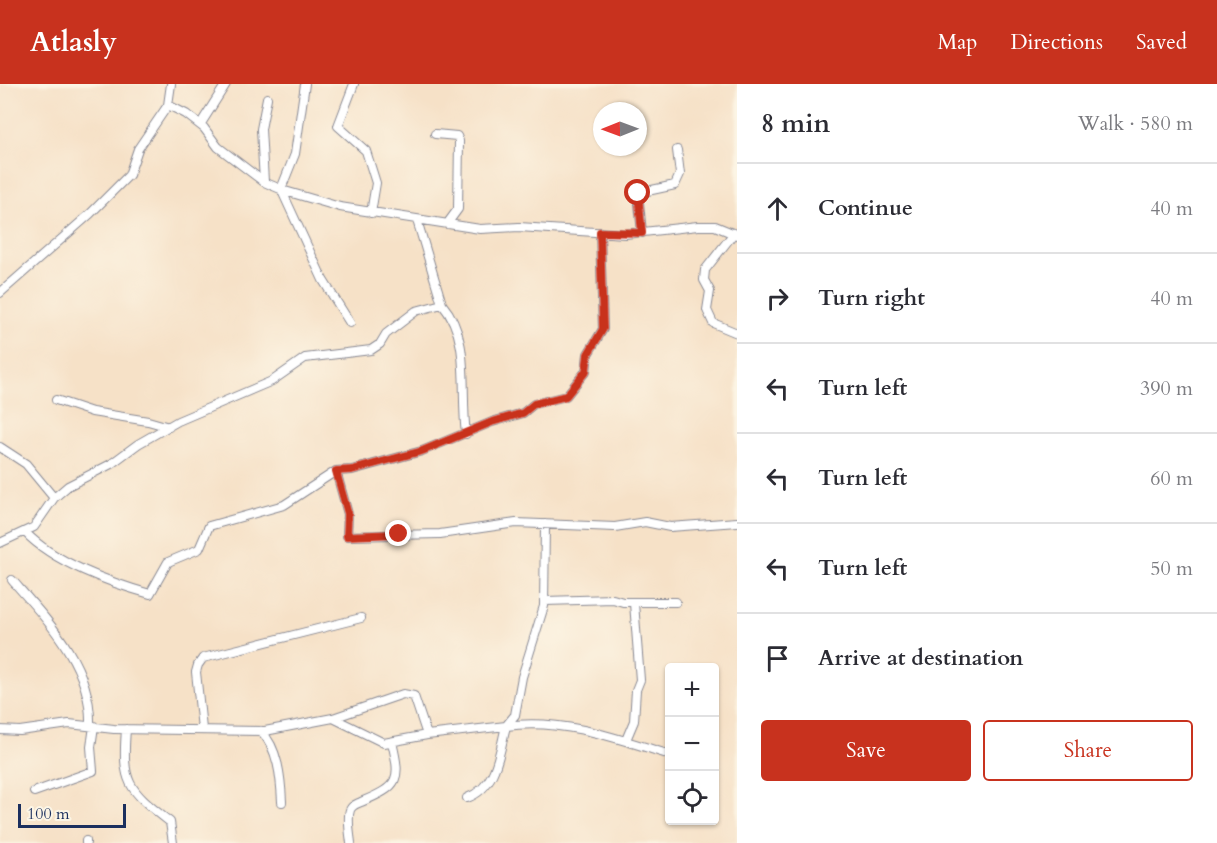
<!DOCTYPE html>
<html lang="en">
<head>
<meta charset="utf-8">
<style>
	:root { --surface:#fff; --page:#f7f7f7; --text:#2b2b33; --muted:#7c7c81; --line:#e1e1e2; --accent:#c8321e }
	body { margin:0; font-family:Cardo,serif; background:var(--page); color:var(--text) }
	.controls { position:absolute; right:18px; bottom:18px; display:grid; overflow:hidden; border-radius:6px; box-shadow:0 2px 4px #0004 }
	.controls button { width:54px; height:54px; display:grid; place-items:center; padding:0; border:0; border-bottom:2px solid var(--line); background:var(--surface); color:var(--text); font:30px sans-serif }
	.compass { position:absolute; left:593px; top:18px; width:54px; height:54px; border-radius:50%; background:var(--surface); box-shadow:0 2px 4px #0004; rotate:269deg }
	.scale { position:absolute; left:18px; bottom:15px; width:108px; box-sizing:border-box; padding-left:6px; border:3px solid #1b2f5e; border-top:0; font-size:16px; line-height:21px; white-space:nowrap; color:#1b2f5e; -webkit-text-stroke:4px #fcf5e5; paint-order:stroke }
	.stop { position:absolute; width:18px; height:18px; margin:-14px; border:4px solid #c8321e; border-radius:50%; background:#fff }
	.stop.end { background:#c8321e; border-color:#fff; box-shadow:0 2px 6px #0008 }
	.list { margin:0; padding:0; list-style:none }
	h2 { display:flex; justify-content:space-between; align-items:center; height:78px; margin:0; padding:0 24px; font-size:26px }
	h2 small { font-size:20px; font-weight:400; color:var(--muted) }
	.list li { display:grid; grid-template-columns:39px 1fr auto; gap:18px; align-items:center; box-sizing:border-box; height:90px; padding:0 24px; border-top:2px solid var(--line) }
	.list b { display:block; font-size:22px; white-space:nowrap }
	.list em { font-size:20px; font-style:normal; color:var(--muted) }
	.actions { display:flex; gap:12px; padding:18px 24px }
	.actions a { flex:1; padding:14px 0; border:2px solid var(--accent); border-radius:6px; text-align:center; font-size:21px; color:var(--accent) }
	.actions .main { background:var(--accent); color:#fff }
	.icon { flex:none; width:33px; height:33px; fill:none; stroke:currentColor; stroke-width:2; stroke-linecap:round; stroke-linejoin:round }
	.map { position:relative; flex:none; width:737px; height:759px; overflow:hidden }
	header { display:flex; align-items:center; gap:36px; box-sizing:border-box; height:84px; padding:0 30px; background:var(--accent); color:#fff }
	header strong { font-size:28px }
	nav { display:flex; gap:33px; margin-inline-start:auto; font-size:21px }
	main { display:flex }
	aside { flex:1; background:var(--surface) }
	.map>svg:first-child { display:block }
	.lines { fill:none; stroke-linecap:round; stroke-linejoin:round }
	.street-casing { stroke:#888892; stroke-width:10 }
	.street { stroke:#fff; stroke-width:8 }
	.route { stroke:#c8321e; stroke-width:8 }
</style>
</head>
<body>
<header>
<strong>Atlasly</strong>
<nav><a>Map</a><a>Directions</a><a>Saved</a></nav>
</header>
<main>
<div class="map">
<svg width="737" height="759" viewBox="0 0 737 759">
	<rect width="100%" height="100%" fill="#fcf5e5"/>
	<filter id="ink" filterUnits="userSpaceOnUse"><feTurbulence type="fractalNoise" baseFrequency=".0167" numOctaves="2"/><feDisplacementMap in="SourceGraphic" scale="12" xChannelSelector="R" yChannelSelector="G"/><feConvolveMatrix kernelMatrix="1 2 1 2 8 2 1 2 1" color-interpolation-filters="sRGB"/></filter>
	<filter id="wash" filterUnits="userSpaceOnUse"><feTurbulence type="fractalNoise" baseFrequency=".008" numOctaves="4" result="noise"/><feDisplacementMap in="SourceGraphic" scale="24" xChannelSelector="R" yChannelSelector="G"/><feGaussianBlur stdDeviation="1.35" result="paint"/><feColorMatrix in="noise" values="0 0 0 0 0 0 0 0 0 0 0 0 0 0 0 0 0 1.4 0 .05"/><feComposite in="paint" operator="in"/></filter>
	<g filter="url(#wash)">
		<rect width="100%" height="100%" fill="#f6e1c7"/>
	</g>
	<g filter="url(#ink)">
		<g class="lines">
			<!-- street casing -->
			<g class="street-casing">
				<path id="street" d="M305,0l-10,70 -14,35 42,91 27,43
					M354,0l-16,42 28,25 10,32 -5,30
					M168,21l18,9 18,14 14,19 46,35 21,9 55,16 140,22 39,-2 106,7 73,-8h17l22,9
					M200,41l26,-41
					M435,50l22,2 2,5 -1,68 -11,15
					M264,98l-3,-53 6,-31
					M417,136l25,84c30,35 18,87 24,130
					M642,149l-4,-40 37,-8 5,-11 -3,-24
					M734,149l-29,37 -1,10 6,11 -3,19 6,13 24,10
					M0,209l90,-79 39,-39 9,-26 30,-44 3,-21
					M56,316l36,12 56,9 21,6
					M0,363l26,17 28,34
					M336,387l12,43 -1,22 93,-2 76,-11 99,4 30,-5 25,5 67,-5
					M25,448c28,30 86,51 125,62l18,-32 31,-13 10,-23 75,-21 52,-34 16,-1 70,-19 70,-29 31,-9 11,-9 32,-8 20,-25 2,-17 15,-25 -3,-97
					M0,459l34,-16 20,-29 14,-12 43,-22 27,-20 40,-23 94,-40 33,-23 66,-8 9,-6 6,-10 30,-23 26,-7
					M12,496c36,41 80,86 78,145
					M545,517l68,-2 10,3h53
					M333,634l70,-24 11,2 13,39
					M126,645c-4,54 1,60 44,93l3,21
					M202,645l-6,-57 2,-7 5,-7 158,-40
					M0,646l20,1 49,-7 45,5 151,2 68,-13 51,25 43,-8 79,-9 9,-11 7,-38 22,-71 1,-82
					M261,647c17,17 20,47 21,71
					M626,656l8,-19 2,-31 4,-10 -6,-77
					M34,708l59,-21 -2,-24 3,-21
					M467,714c30,-11 32,-45 39,-72 55,-8 111,12 164,29
					M86,757v2
					M351,759c-1,-9 -4,-25 -1,-33 2,-5 7,-6 11,-8 39,-16 40,-22 31,-60"/>
			</g>
			<!-- street -->
			<use href="#street" class="street"/>
		</g>
	</g>
	<g class="lines" filter="url(#ink)">
		<!-- route -->
		<path class="route" d="M399,450l-52,2 1,-22 -12,-43 16,-1 70,-19 70,-29 31,-9 11,-9 32,-8 20,-25 2,-17 15,-25 -3,-97 42,1 -4,-40"/>
	</g>
</svg>
<div class="controls">
<button>+</button>
<button>−</button>
<button><svg class="icon" aria-label="locate" viewBox="0 0 24 24"><circle cx="12" cy="12" r="6"/><path d="M12 2v4M12 18v4M2 12h4M18 12h4"/></svg></button>
</div>
<svg class="compass" viewBox="-18 -18 36 36"><path d="M0-13l5 13h-10z" fill="#e53935"/><path d="M0 13l5-13h-10z" fill="#7c7c81"/></svg>
<div class="scale">100 m</div>
<div class="stop" style="left:638px;top:109px"></div>
<div class="stop end" style="left:399px;top:450px"></div>
</div>
<aside>
<h2>8 min<small>Walk · 580 m</small></h2>
<ul class="list">
<li><svg class="icon" aria-label="ahead" viewBox="0 0 24 24"><path d="M12 20V5M6 11l6-6 6 6"/></svg><div><b>Continue</b></div><em>40 m</em></li>
<li><svg class="icon" aria-label="right" viewBox="0 0 24 24"><path d="M7 20v-9h11M14 6l5 5-5 5"/></svg><div><b>Turn right</b></div><em>40 m</em></li>
<li><svg class="icon" aria-label="left" viewBox="0 0 24 24"><path d="M17 20v-9H6M10 6l-5 5 5 5"/></svg><div><b>Turn left</b></div><em>390 m</em></li>
<li><svg class="icon" aria-label="left" viewBox="0 0 24 24"><path d="M17 20v-9H6M10 6l-5 5 5 5"/></svg><div><b>Turn left</b></div><em>60 m</em></li>
<li><svg class="icon" aria-label="left" viewBox="0 0 24 24"><path d="M17 20v-9H6M10 6l-5 5 5 5"/></svg><div><b>Turn left</b></div><em>50 m</em></li>
<li><svg class="icon" aria-label="arrive" viewBox="0 0 24 24"><path d="M6 21V4h12l-3 4 3 4H6"/></svg><div><b>Arrive at destination</b></div></li>
</ul>
<div class="actions"><a class="main">Save</a><a>Share</a></div>
</aside>
</main>
</body>
</html>
